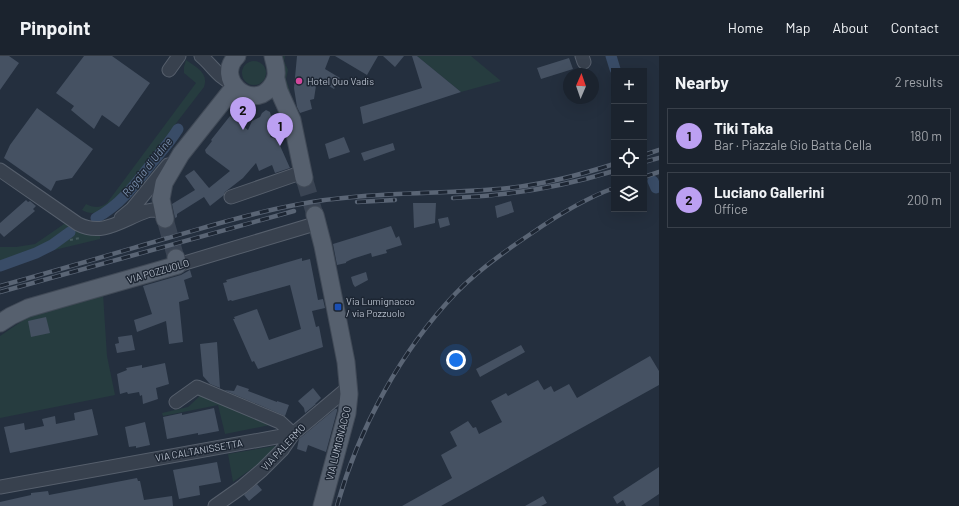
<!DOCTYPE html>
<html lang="en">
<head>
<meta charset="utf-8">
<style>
	:root { --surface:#1b232e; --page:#282f3a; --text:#f1f3f6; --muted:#a0a4aa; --line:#39404a; --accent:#bca0f2 }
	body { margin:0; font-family:Barlow,sans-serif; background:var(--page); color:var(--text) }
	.controls { position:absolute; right:12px; top:12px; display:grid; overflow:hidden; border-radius:0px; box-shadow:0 4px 16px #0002 }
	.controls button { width:36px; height:36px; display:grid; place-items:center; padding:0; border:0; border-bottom:1px solid var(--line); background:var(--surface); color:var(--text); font:20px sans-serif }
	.compass { position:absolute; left:563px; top:12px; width:36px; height:36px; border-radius:50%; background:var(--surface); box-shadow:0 4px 16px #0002; rotate:2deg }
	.you { position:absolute; left:456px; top:304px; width:14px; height:14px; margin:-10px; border:3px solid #fff; border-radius:50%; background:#1a73e8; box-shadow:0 0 0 6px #1a73e833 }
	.badge { display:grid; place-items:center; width:26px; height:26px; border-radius:50%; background:var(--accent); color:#111; font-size:13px; font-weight:700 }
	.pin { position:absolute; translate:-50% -33px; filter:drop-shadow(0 1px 2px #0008) }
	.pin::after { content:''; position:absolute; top:21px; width:14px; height:12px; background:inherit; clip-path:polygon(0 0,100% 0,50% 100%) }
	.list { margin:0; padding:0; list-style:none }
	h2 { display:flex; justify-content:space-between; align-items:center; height:52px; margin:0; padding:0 16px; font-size:17px }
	h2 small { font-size:13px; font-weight:400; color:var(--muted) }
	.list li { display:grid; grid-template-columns:26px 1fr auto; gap:12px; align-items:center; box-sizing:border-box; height:56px; margin:0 8px 8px; padding:0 8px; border:1px solid var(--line); border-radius:0px }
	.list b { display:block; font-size:15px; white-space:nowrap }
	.list p { margin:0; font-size:13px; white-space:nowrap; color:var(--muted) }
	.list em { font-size:13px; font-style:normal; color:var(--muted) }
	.icon { flex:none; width:22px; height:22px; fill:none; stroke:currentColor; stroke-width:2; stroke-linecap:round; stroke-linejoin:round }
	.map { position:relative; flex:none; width:659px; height:450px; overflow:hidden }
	header { display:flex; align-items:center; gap:24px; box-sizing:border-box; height:56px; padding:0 20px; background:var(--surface); border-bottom:1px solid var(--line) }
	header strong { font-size:19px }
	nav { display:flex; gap:22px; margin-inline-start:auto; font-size:14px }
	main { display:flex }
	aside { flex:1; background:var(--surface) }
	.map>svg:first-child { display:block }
	.green { fill:#263c3f }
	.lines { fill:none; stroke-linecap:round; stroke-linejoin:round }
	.canal { stroke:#394c67; stroke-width:11 }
	.building { fill:#455162 }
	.major-tunnel { stroke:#3a4453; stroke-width:17; stroke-dasharray:17 8; stroke-linecap:butt }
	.minor-casing { stroke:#565f6c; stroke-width:15 }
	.major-casing { stroke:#414a57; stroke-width:19 }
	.path { stroke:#44595c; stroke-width:2; stroke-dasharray:3 3; stroke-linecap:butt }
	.minor { stroke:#38414e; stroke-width:13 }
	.major { stroke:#56606e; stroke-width:17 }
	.rail-casing { stroke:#5a6575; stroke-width:4.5 }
	.rail { stroke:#1d2633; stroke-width:3; stroke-dasharray:9; stroke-linecap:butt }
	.hotel-dot { fill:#d1479c; stroke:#1d2633; stroke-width:1.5 }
	.transit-dot { fill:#1a4fb4; stroke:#1d2633; stroke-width:1.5 }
	.labels { text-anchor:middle; stroke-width:3; stroke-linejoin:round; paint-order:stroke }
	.poi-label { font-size:10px; fill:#b4bcc9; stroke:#1d2633; text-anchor:start }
	.street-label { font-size:10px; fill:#b4bcc9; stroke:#1d2633 }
	.water-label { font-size:11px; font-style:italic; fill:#7c92b1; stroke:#1d2633 }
</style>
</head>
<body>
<header>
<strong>Pinpoint</strong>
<nav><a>Home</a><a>Map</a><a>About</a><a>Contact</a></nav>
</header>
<main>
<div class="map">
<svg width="659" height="450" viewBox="0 0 659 450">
	<rect width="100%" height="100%" fill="#242f3e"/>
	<!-- green -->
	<path class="green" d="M278,0h7l-1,5 4,9 -2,9 4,12 -3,2z
		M417,0h54l30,25 -40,11z
		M186,4c10,7 23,13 18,27l-77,100c-11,12 -27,34 -45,23l4,-6c8,4 14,4 21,-1l89,-120 -12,-10v-6z
		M242 17a12 12 0 1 1 24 0a12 12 0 1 1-24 0Z
		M67,166l33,11v6l-100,24v-16h16l19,-3z
		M103,238l4,62 8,39 -115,23v-82l28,-19z
		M203,337l72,31 -50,10 -7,-29 -55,11 -1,-3 26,-6z
		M280,389l-23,20 -24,17 -5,-28z"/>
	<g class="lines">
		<!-- canal -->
		<path class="canal" d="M611,0l4,13
			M653,125l3,7
			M96,162c24,-13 39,-33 55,-54 9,-11 19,-22 27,-35
			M0,210l36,-13 16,-8 18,-13"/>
	</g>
	<!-- building -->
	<path class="building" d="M0,0h9l10,7 -19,27z
		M84,0h28l38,27 -31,44 -17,-12 -8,14 -23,-19 3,-4 -18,-13z
		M297,0h33l-5,13 15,9 -6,11 -17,-10 -3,20 -4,1 2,9 -12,4 -3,-6 -3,-19z
		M335,0h43l-11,19z
		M383,0h21l-9,11z
		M412,0h5l44,36 -98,32 -3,-17 62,-19z
		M569,2l4,11 -32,10 -4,-11z
		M37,52l56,41 -21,29 -16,3 -5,10 -47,-33 6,-13z
		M266,54l4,2 1,4 -2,4 4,8 -3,9 7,2 13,29 -15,5 -3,-8 -13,6 -3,-8 -13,15 -18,14 -1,3 -14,11 -6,-9 -27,17v3l-2,1 -3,-14 23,-14 -10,-14 9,-6 15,18 21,-17 -24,-18 -1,-3 7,-9 -1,-1 19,-24 18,14 4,-9 8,-4 2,-4z
		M344,81l6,15 -21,7 -4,-15z
		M393,87l2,7 -31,11 -3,-8z
		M26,144l2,2 2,-1 6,5 -3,3 2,2 -31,26 -4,-4v-10z
		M511,145l3,11 -17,6 -2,-12z
		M413,147h23l-1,20 -21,5z
		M448,161l2,8 -10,3 -2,-9z
		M391,170l5,12 3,-2 3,9 -16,5 1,3 -15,4 -1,-4 -19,6 -6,3v1l-9,2 -4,-21z
		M302,202v3l8,-2 8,41 5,-1 2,9 -13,3 4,16 3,-1 4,21 -65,22 -4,-8 -2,1 -19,-43h2l-1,-2 23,-8 12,31 32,-11 -11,-44 -58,16 -1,-1 -3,1 -5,-18 4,-1 -1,-2z
		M190,214l2,7 -8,3 5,19 -10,3 4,40 -14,2 -3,-23 -29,11 -3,-12 18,-6 -9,-28 38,-11z
		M366,216l2,8 -13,7 -2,-3 -2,-7z
		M46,261l4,16 -19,4 -3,-16z
		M132,279l3,15 -18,3 -2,-9 4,-1 -1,-6z
		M217,286l3,46 -10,-4 -7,-8 -3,-32z
		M521,289l4,7 -45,25 -4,-8z
		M650,300l9,15v14l-218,121h-39l50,-28 -11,-23 16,-9 -7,-14 18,-11 5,7 3,-1 3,7 23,-12 -11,-21 15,-8 2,3 30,-16 6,10 7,-4 3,6 15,-8 8,14z
		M165,307l4,21 -13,4 2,11 -15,5 -1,-9 -2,1 -1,-4 -11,2 -1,-2 -7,2 -3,-20 10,-4 -1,-2 16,-3v3z
		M237,329l12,4 -1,2 29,11v-1l12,4 -4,11 -61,-26 10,1z
		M313,332l8,10 -6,6h1l-11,9 -1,-5 -6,-7z
		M214,352l5,23 -21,4v-2l-31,6 -4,-22 19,-4v2z
		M92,353l6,26 -88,18 -6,-26 20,-4 1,7 19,-4 -2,-7 13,-3 1,8 19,-4 -1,-7z
		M335,353h2v2l-11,41 -18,-7 -2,7 -9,-3 2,-10z
		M145,366l5,23 -14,3v-2l-7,1 -4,-20z
		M217,406l4,20 -22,4 1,9 -21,4 -6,-29z
		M659,411v27l-18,12h-15l-3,-6 -6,4 -4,-7z
		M137,422l1,3h2l4,19 28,-4 1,10h-173v-4l31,-7v-2l17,-2 1,4z
		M257,428l5,6 -13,11 -5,-6z
		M543,440l4,7 -6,3h-16z"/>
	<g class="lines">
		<!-- major-tunnel -->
		<path class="major-tunnel" d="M304,122l11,37
			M165,163l11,39"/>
		<!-- minor casing -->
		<g class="minor-casing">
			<path id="minor" d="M201,0c11,9 17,21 31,27
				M582,0l2,6
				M169,14l10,-14
				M0,114l78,54c25,13 45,-5 69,-13l5,-1 11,1
				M231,141l72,-25
				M121,162l11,-9 36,-44
				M178,209l140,-42
				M176,346l21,-15 83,35 13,12
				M0,431l293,-53
				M215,450l27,-19 20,-17 20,-20 11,-16 56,-47"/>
		</g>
		<!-- major casing -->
		<g class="major-casing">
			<path id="major" d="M237,0c-23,22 13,55 33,32 4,-5 7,-11 6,-17 0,-5 -2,-10 -3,-15
				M276,23l3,12 13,29 12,58
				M315,159l8,31 11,55 12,61 3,32 -2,19 -25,93
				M165,163l-4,-20 3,-16 17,-29 54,-68
				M0,267l11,-7 17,-8 150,-43 -2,-7"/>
		</g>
		<!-- path -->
		<path class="path" d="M70,184l10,-2"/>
		<!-- minor -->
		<use href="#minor" class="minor"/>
		<!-- major -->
		<use href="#major" class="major"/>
		<!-- rail casing -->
		<g class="rail-casing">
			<path id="rail" d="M644,99l15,-5
				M644,106l15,-4
				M644,121l15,-5
				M453,142c55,-2 108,-11 161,-27
				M357,146l38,-2
				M0,230c55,-15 109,-31 164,-47 43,-12 87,-26 131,-34 71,-14 143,-10 214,-17 36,-4 71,-13 105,-24
				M0,236l294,-81
				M337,450c21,-76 64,-156 119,-213 22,-23 49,-42 76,-60 26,-18 52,-34 82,-45"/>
		</g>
		<!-- rail -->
		<use href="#rail" class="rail"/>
	</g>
	<!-- markers -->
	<circle class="hotel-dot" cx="299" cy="25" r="4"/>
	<rect class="transit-dot" x="334" y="247" width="8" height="8" rx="2"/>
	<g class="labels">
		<!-- poi labels -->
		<g class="poi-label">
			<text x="307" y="29">Hotel Quo Vadis</text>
			<text x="346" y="249">Via Lumignacco<tspan x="346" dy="12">/ via Pozzuolo</tspan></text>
		</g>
		<!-- street labels -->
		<g class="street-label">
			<text transform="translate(158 215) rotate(-16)" y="4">VIA POZZUOLO</text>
			<text transform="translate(338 387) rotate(-76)" y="4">VIA LUMIGNACCO</text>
			<text transform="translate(283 391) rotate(-47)" y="4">VIA PALERMO</text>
			<text transform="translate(199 394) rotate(-10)" y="4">VIA CALTANISSETTA</text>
		</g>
		<!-- water labels -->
		<g class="water-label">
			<text transform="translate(147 111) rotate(-51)" y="4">Roggia di Udine</text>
		</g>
	</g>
</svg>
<div class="controls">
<button>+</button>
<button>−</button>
<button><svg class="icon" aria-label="locate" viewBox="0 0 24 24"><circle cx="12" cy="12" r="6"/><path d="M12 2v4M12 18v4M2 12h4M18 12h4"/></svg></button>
<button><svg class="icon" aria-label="layers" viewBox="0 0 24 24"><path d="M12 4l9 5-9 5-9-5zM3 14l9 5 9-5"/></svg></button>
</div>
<svg class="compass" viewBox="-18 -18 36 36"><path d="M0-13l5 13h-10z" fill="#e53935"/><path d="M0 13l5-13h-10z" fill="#a0a4aa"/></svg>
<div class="you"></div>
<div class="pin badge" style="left:280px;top:90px">1</div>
<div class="pin badge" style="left:243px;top:74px">2</div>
</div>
<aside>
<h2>Nearby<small>2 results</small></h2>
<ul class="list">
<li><span class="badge">1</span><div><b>Tiki Taka</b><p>Bar · Piazzale Gio Batta Cella</p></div><em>180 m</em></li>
<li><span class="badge">2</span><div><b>Luciano Gallerini</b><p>Office</p></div><em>200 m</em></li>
</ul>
</aside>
</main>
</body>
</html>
